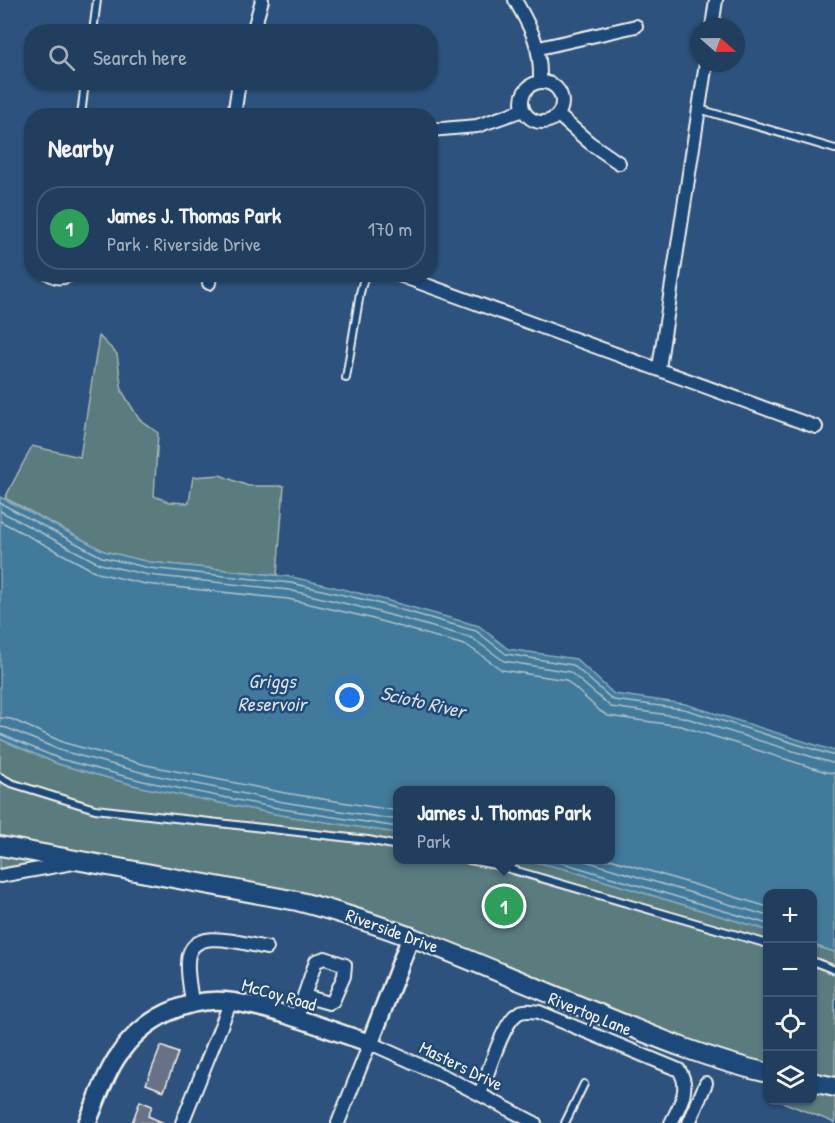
<!DOCTYPE html>
<html lang="en">
<head>
<meta charset="utf-8">
<style>
	:root { --surface:#223e5e; --page:#2e4967; --text:#f1f3f6; --muted:#a2aebc; --line:#3f5773; --accent:#e797bd }
	body { margin:0; font-family:"Patrick Hand",sans-serif; background:var(--page); color:var(--text) }
	.controls { position:absolute; right:18px; bottom:18px; display:grid; overflow:hidden; border-radius:12px; box-shadow:0 2px 4px #0004 }
	.controls button { width:54px; height:54px; display:grid; place-items:center; padding:0; border:0; border-bottom:2px solid var(--line); background:var(--surface); color:var(--text); font:30px sans-serif }
	.compass { position:absolute; left:691px; top:18px; width:54px; height:54px; border-radius:50%; background:var(--surface); box-shadow:0 2px 4px #0004; rotate:110deg }
	.you { position:absolute; left:350px; top:698px; width:21px; height:21px; margin:-15px; border:4px solid #fff; border-radius:50%; background:#1a73e8; box-shadow:0 0 0 9px #1a73e833 }
	.badge { display:grid; place-items:center; width:39px; height:39px; border-radius:50%; background:var(--accent); color:#fff; font-size:20px; font-weight:700 }
	.pin { position:absolute; translate:-50% -50%; border:3px solid #fff; box-shadow:0 2px 6px #0006 }
	.popup { position:absolute; left:393px; top:786px; width:222px; height:78px; box-sizing:border-box; display:grid; place-content:center; border-radius:12px; background:var(--surface); filter:drop-shadow(0 2px 4px #0005); font-size:20px; white-space:nowrap; color:var(--muted) }
	.popup b { font-size:22px; color:var(--text) }
	.popup::after { content:''; position:absolute; left:50%; top:100%; margin-left:-12px; border:12px solid transparent; border-top-color:var(--surface) }
	.list { margin:0; padding:0; list-style:none }
	h2 { display:flex; justify-content:space-between; align-items:center; height:78px; margin:0; padding:0 24px; font-size:26px }
	h2 small { font-size:20px; font-weight:400; color:var(--muted) }
	.list li { display:grid; grid-template-columns:39px 1fr auto; gap:18px; align-items:center; box-sizing:border-box; height:84px; margin:0 12px 12px; padding:0 12px; border:2px solid var(--line); border-radius:24px }
	.list b { display:block; font-size:22px; white-space:nowrap }
	.list p { margin:0; font-size:20px; white-space:nowrap; color:var(--muted) }
	.list em { font-size:20px; font-style:normal; color:var(--muted) }
	.icon { flex:none; width:33px; height:33px; fill:none; stroke:currentColor; stroke-width:2; stroke-linecap:round; stroke-linejoin:round }
	.map { position:relative; flex:none; width:835px; height:1123px; overflow:hidden }
	.search { position:absolute; background:var(--surface); box-shadow:0 2px 4px #0004; left:24px; top:24px; width:414px; height:66px; display:flex; align-items:center; gap:15px; box-sizing:border-box; padding:0 21px; border-radius:24px; color:var(--muted); font-size:22px }
	.panel { position:absolute; background:var(--surface); box-shadow:0 2px 4px #0004; left:24px; top:108px; width:414px; height:174px; border-radius:24px }
	.map>svg:first-child { display:block }
	.green { fill:#5a7b7f; stroke:#a7b6b4; stroke-width:1.5 }
	.water { fill:#427a9b; stroke:#89aaba; stroke-width:1.5 }
	.lines { fill:none; stroke-linecap:round; stroke-linejoin:round }
	.shore { stroke:#adc1c9; stroke-width:1.5 }
	.building { fill:#677287; stroke:#f4f1e8; stroke-width:1.5 }
	.lane-casing { stroke:#f4f1e8; stroke-width:10 }
	.street-casing { stroke:#f4f1e8; stroke-width:16 }
	.secondary-casing { stroke:#f4f1e8; stroke-width:21 }
	.primary-casing { stroke:#f4f1e8; stroke-width:22 }
	.lane { stroke:#1f4a7a; stroke-width:6 }
	.street { stroke:#1f4a7a; stroke-width:12 }
	.secondary { stroke:#1f4a7a; stroke-width:16 }
	.primary { stroke:#1f4a7a; stroke-width:18 }
	.labels { text-anchor:middle; stroke-width:5; stroke-linejoin:round; paint-order:stroke }
	.street-label { font-size:18px; fill:#f4f1e8; stroke:#1f4a7a }
	.water-label { font-size:20px; font-style:italic; fill:#d9dfdc; stroke:#1f4a7a }
</style>
</head>
<body>
<div class="map">
<svg width="835" height="1123" viewBox="0 0 835 1123">
	<rect width="100%" height="100%" fill="#2d527d"/>
	<filter id="ink" filterUnits="userSpaceOnUse"><feTurbulence type="fractalNoise" baseFrequency=".0167" numOctaves="2"/><feDisplacementMap in="SourceGraphic" scale="12" xChannelSelector="R" yChannelSelector="G"/><feConvolveMatrix kernelMatrix="1 2 1 2 8 2 1 2 1" color-interpolation-filters="sRGB"/></filter>
	<g filter="url(#ink)">
		<!-- green -->
		<path class="green" d="M99,336l18,18 5,37 17,28 19,14 -4,63 15,6 20,1 4,-26 27,-2 28,11h36l-7,89 -128,-13 -45,-11 -99,-53 27,-52 48,11z
			M0,739l58,25 83,23 140,28 116,18 1,27h129l38,9 202,61v143l-394,-151 -373,-76z
			M0,854l32,6 -3,7 -29,6z
			M813,945l22,7v135l-22,-5z
			M813,1092l22,5v26l-55,-22 32,-1z"/>
		<!-- water -->
		<path class="water" d="M0,497l104,54 45,11 143,15 79,19 108,30 29,23 68,10 38,35 71,10 150,47v201l-22,-7 -1,-51h-44l-1,36 -202,-61 -38,-9h83v-70h-212l-1,43 -116,-18 -140,-28 -83,-23 -58,-25z"/>
		<g class="lines">
			<!-- shore -->
			<path class="shore" d="M0,503l102,54 47,11 142,15 79,18 106,30 30,23 67,11 40,35 71,9 151,47
				M0,511l100,53 48,11 141,15 79,19 104,29 32,23 66,11 41,35 72,10 152,47
				M0,521l98,52 47,11 143,15 78,18 102,29 34,24 64,10 34,31 8,5 73,10 145,46 9,1
				M0,718l11,1 54,24 81,22 139,28 113,18
				M0,727l7,1 55,23 82,22 139,29 115,18
				M0,734l60,25 83,22 139,28 116,18
				M610,859l158,48
				M553,860l215,64
				M582,860l186,56"/>
		</g>
		<!-- building -->
		<path class="building" d="M161,1046l17,7 -14,38 -18,-7z
			M140,1101l12,5 -4,10 16,7h-32z"/>
		<g class="lines">
			<!-- lane casing -->
			<g class="lane-casing">
				<path id="lane" d="M93,32l4,-32
					M699,109l136,40
					M81,116l4,-34
					M45,274c10,9 21,8 31,0
					M346,378l14,-85 5,-19
					M0,777l11,6 84,26 273,31 30,6
					M469,860l27,5 272,79
					M812,961l23,9
					M565,1123l19,-39"/>
			</g>
			<!-- street casing -->
			<g class="street-casing">
				<path id="street" d="M515,0c17,30 26,46 25,81
					M712,27l4,-27
					M253,32l9,-32
					M539,48l97,-22
					M522 102a20 20 0 1 1 40 0a20 20 0 1 1-40 0Z
					M558,115l32,28 29,20
					M234,116l5,-34
					M430,130l47,-4 46,-16
					M396,274l420,153
					M209,283l1,-9
					M659,368l47,-305
					M0,876l73,-13
					M192,1004c-1,-13 -5,-28 -4,-42 1,-38 56,-18 79,-14
					M296,1019l20,-58 9,-3 20,7 -1,11 -11,25 -4,2 -25,-7
					M480,1094c7,-17 22,-70 37,-80 6,-5 15,-3 22,-2l140,58c12,18 1,35 -8,53
					M182,1123l49,-122
					M338,1123l32,-80 78,35 87,45
					M689,1123l17,-40"/>
			</g>
			<!-- secondary casing -->
			<g class="secondary-casing">
				<path id="secondary" d="M87,1123c10,-22 17,-47 31,-67 24,-37 70,-61 115,-54 45,7 93,27 137,41l41,-107"/>
			</g>
			<!-- primary casing -->
			<g class="primary-casing">
				<path id="primary" d="M0,846l297,55c102,26 198,70 295,110 58,24 114,48 176,62
					M812,1082l23,5"/>
			</g>
			<!-- lane -->
			<use href="#lane" class="lane"/>
			<!-- street -->
			<use href="#street" class="street"/>
			<!-- secondary -->
			<use href="#secondary" class="secondary"/>
			<!-- primary -->
			<use href="#primary" class="primary"/>
		</g>
	</g>
	<g class="labels">
		<!-- street labels -->
		<g class="street-label">
			<text transform="translate(392 931) rotate(20)" y="6">Riverside Drive</text>
			<text transform="translate(279 995) rotate(16)" y="6">McCoy Road</text>
			<text transform="translate(590 1014) rotate(22)" y="6">Rivertop Lane</text>
			<text transform="translate(461 1066) rotate(26)" y="6">Masters Drive</text>
		</g>
		<!-- water labels -->
		<g class="water-label">
			<text x="272" y="688">Griggs<tspan x="272" dy="23">Reservoir</tspan></text>
			<text transform="translate(423 702) rotate(13)" y="7">Scioto River</text>
		</g>
	</g>
</svg>
<div class="controls">
<button>+</button>
<button>−</button>
<button><svg class="icon" aria-label="locate" viewBox="0 0 24 24"><circle cx="12" cy="12" r="6"/><path d="M12 2v4M12 18v4M2 12h4M18 12h4"/></svg></button>
<button><svg class="icon" aria-label="layers" viewBox="0 0 24 24"><path d="M12 4l9 5-9 5-9-5zM3 14l9 5 9-5"/></svg></button>
</div>
<svg class="compass" viewBox="-18 -18 36 36"><path d="M0-13l5 13h-10z" fill="#e53935"/><path d="M0 13l5-13h-10z" fill="#a2aebc"/></svg>
<div class="you"></div>
<div class="pin badge" style="left:504px;top:906px;background:#2e9e5b">1</div>
<div class="popup"><b>James J. Thomas Park</b>Park</div>
<div class="search"><svg class="icon" aria-label="search" viewBox="0 0 24 24"><circle cx="10" cy="10" r="6"/><path d="M15 15l6 6"/></svg>Search here</div>
<section class="panel">
<h2>Nearby<small></small></h2>
<ul class="list">
<li><span class="badge" style="background:#2e9e5b">1</span><div><b>James J. Thomas Park</b><p>Park · Riverside Drive</p></div><em>170 m</em></li>
</ul>
</section>
</div>
</body>
</html>
